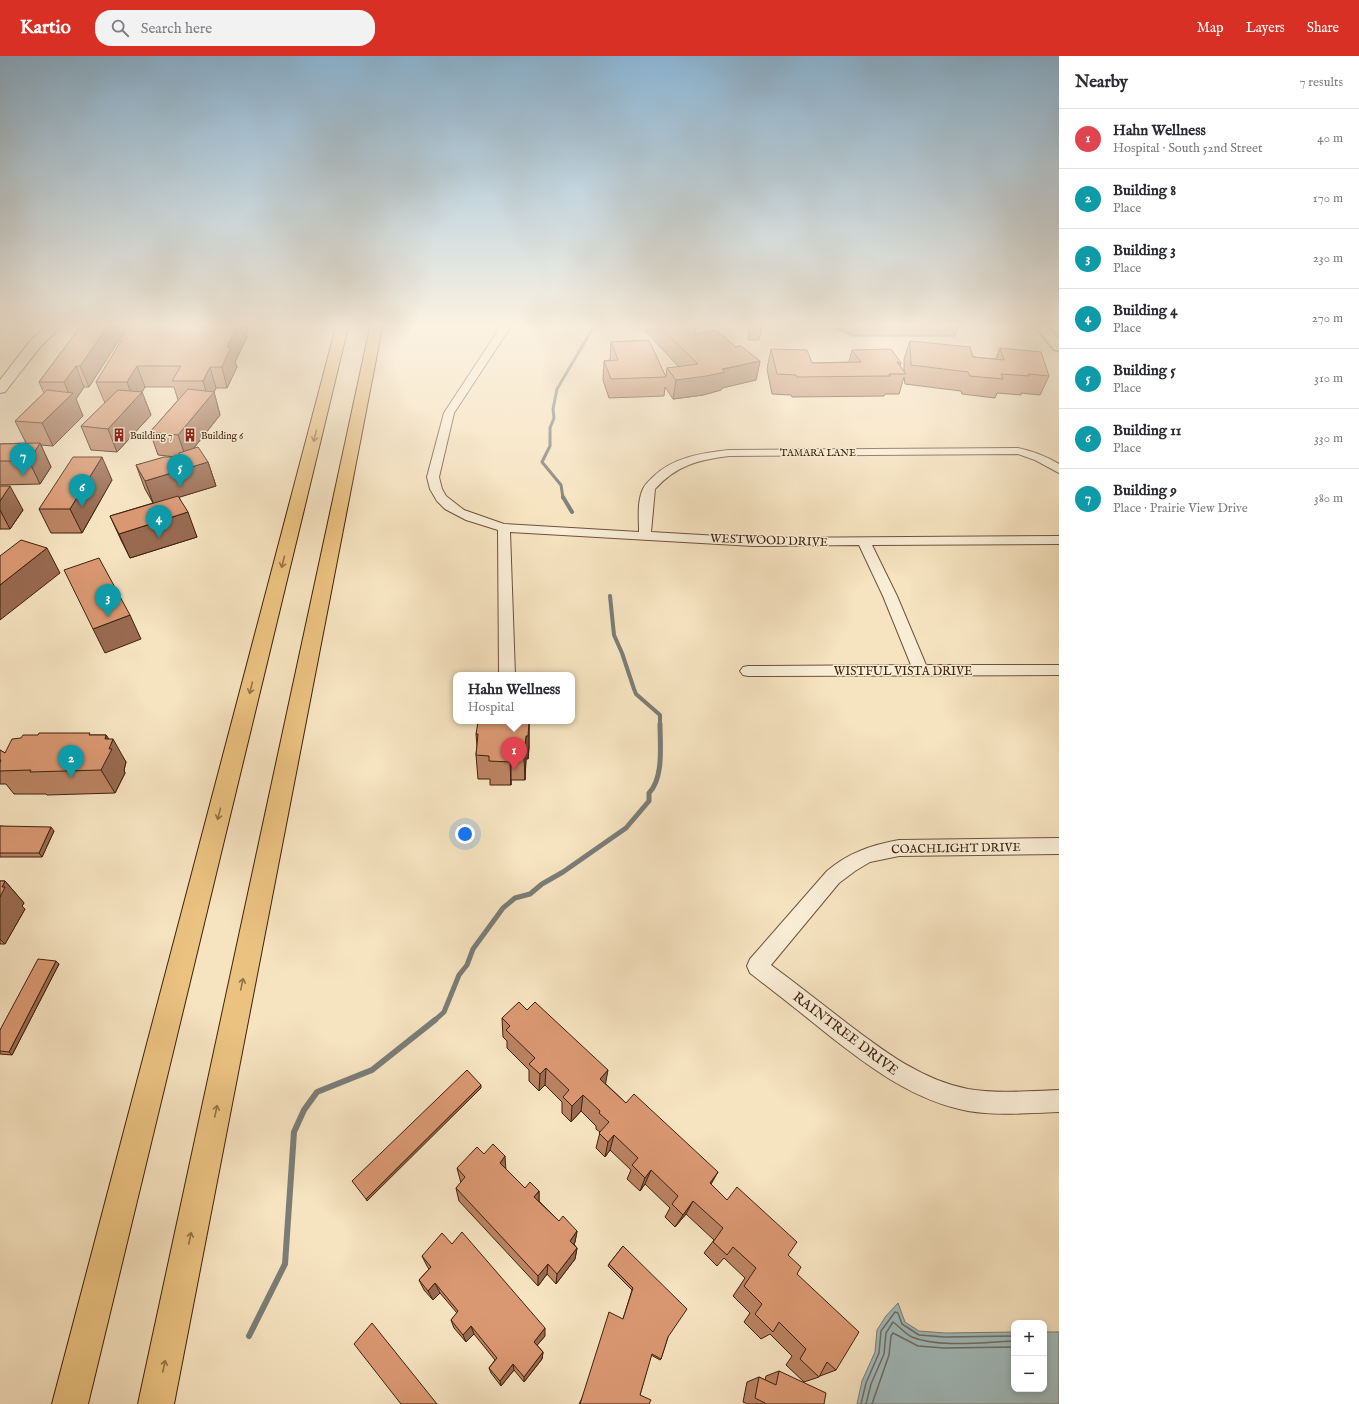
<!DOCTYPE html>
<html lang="en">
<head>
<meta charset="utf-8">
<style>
	:root { --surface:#fff; --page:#f2f2f3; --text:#2b2b33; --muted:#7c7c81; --line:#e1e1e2; --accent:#d93025 }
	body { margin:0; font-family:"IM FELL English",serif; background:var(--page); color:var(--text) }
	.controls { position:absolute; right:12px; bottom:12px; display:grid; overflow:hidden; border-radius:8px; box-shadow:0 2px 6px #0003 }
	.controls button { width:36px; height:36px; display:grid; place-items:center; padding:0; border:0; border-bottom:1px solid var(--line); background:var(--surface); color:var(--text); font:20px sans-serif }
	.you { position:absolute; left:465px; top:778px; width:14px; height:14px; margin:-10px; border:3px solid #fff; border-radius:50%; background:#1a73e8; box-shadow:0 0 0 6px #1a73e833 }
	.badge { display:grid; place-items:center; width:26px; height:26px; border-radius:50%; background:var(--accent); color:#fff; font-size:13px; font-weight:700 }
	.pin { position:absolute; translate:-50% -33px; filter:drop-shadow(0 1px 2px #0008) }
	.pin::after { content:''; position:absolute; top:21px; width:14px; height:12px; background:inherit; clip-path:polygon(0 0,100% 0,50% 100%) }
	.popup { position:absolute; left:453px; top:616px; width:122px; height:52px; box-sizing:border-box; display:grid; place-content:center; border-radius:8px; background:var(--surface); filter:drop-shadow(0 1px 3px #0005); font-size:13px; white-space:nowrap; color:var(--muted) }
	.popup b { font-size:15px; color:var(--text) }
	.popup::after { content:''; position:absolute; left:50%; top:100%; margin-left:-8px; border:8px solid transparent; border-top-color:var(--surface) }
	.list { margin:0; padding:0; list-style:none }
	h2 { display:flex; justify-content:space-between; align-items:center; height:52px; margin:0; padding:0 16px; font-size:17px }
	h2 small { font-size:13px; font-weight:400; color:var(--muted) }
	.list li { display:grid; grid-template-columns:26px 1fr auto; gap:12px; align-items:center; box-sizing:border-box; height:60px; padding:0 16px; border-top:1px solid var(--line) }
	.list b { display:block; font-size:15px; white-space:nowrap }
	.list p { margin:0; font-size:13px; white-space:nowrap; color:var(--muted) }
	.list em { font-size:13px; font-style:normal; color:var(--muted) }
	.icon { flex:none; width:22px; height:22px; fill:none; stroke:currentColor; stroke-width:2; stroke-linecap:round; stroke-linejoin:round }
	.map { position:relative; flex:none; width:1059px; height:1348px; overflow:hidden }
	header { display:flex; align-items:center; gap:24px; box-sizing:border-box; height:56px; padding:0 20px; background:var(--accent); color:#fff }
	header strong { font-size:19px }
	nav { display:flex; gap:22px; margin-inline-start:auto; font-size:14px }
	.search { width:280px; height:36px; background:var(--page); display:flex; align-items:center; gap:10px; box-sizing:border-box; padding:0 14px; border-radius:16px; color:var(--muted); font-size:15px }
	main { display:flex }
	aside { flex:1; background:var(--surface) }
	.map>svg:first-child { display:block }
	.water { fill:#a1bbbd; stroke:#7a7d77 }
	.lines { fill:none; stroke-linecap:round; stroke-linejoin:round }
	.shore { stroke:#706e65; stroke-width:1.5 }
	.stream-far3 { stroke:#7a7d77; stroke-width:3 }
	.stream-far2 { stroke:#7a7d77; stroke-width:4 }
	.stream-far1 { stroke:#7a7d77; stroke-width:5 }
	.stream { stroke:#7a7d77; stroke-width:6 }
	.street-casing { stroke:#6d523a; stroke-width:2 }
	.secondary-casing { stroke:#3f210d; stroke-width:2 }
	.highway-casing { stroke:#3f210d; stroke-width:2 }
	.street { fill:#f9edd6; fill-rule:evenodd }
	.secondary { fill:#f9edd6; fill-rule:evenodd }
	.highway { fill:#ebc280; fill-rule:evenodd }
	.wall { fill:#bb8362; stroke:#3f210d }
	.shaded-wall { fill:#996a50; stroke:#3f210d }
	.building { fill:#da9872; stroke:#3f210d }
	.oneway { stroke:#957246 }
	.labels { text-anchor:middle; stroke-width:3; stroke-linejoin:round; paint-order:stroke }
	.far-poi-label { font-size:10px; fill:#3f210d; stroke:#f9edd6; text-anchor:start }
	.far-street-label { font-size:10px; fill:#3f210d; stroke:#f9edd6 }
	.street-label { font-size:12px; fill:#3f210d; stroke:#f9edd6 }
	.near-street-label { font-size:14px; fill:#3f210d; stroke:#f9edd6 }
</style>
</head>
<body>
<header>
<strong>Kartio</strong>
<div class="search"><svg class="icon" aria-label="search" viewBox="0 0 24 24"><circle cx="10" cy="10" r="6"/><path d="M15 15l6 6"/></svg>Search here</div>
<nav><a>Map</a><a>Layers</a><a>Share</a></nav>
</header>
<main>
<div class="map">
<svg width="1059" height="1348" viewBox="0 0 1059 1348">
	<rect width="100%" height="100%" fill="#f6e3c0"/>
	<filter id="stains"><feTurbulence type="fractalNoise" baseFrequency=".005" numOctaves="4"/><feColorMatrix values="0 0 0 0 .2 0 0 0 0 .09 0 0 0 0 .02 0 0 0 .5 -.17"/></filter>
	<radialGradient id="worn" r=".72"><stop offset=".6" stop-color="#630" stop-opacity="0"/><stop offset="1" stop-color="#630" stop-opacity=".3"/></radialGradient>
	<!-- water -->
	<path class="water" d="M898,1247l7,19 14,9 26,2 69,-1v57h30v-57h15v72h-202l5,-23 13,-29 2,-22 9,-14z"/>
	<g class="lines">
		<!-- shore -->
		<path class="shore" d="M861,1348l5,-21 13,-30 2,-22 14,-19 3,1 4,11 17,11 26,2 69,-1
			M866,1348l5,-20 13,-30 2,-21 7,-11c7,5 11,11 19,15 25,11 75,5 102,4
			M872,1348l17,-49 2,-19 2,-3 25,13 26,2 70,-1"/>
		<!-- stream-far3 -->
		<path class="stream-far3" d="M0,273l25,-6
			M563,442l-2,-13 -19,-23 8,-16v-18l4,-10 -1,-9 4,-20 39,-66"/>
		<!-- stream-far2 -->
		<path class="stream-far2" d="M563,441l9,15
			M610,540l4,39 8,18 12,36 2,5 24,21v10"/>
		<!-- stream-far1 -->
		<path class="stream-far1" d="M434,965l10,-9 15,-37 8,-10 6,-16 30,-41 12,-10 15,-4 12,-10 21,-12 63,-44 23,-27v-8c15,-15 11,-49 11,-69"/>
		<!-- stream -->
		<path class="stream" d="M249,1280l36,-72 9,-132 10,-22 13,-18 55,-22 63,-50"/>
		<!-- street casing -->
		<g class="street-casing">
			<path id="street" d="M503,267h10l-59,90 -15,64 3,12 4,7 18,14 40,14 135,8c0,-13 -2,-31 4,-43 2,-5 6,-8 10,-12 20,-20 49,-24 76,-27l289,-2c14,3 28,8 41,16v9l-24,-13 -17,-6 -289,2c-31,4 -52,9 -74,33l-4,43 102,6 306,-2v8l-187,1 25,51 29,69h133v10l-311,1 -5,-1 -3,-4 3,-4 5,-1 163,-1 -28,-69 -24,-51 -106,1 -243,-14 5,143h-16l-1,-145 -32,-10 -21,-11 -8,-8 -7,-12 -3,-12 17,-64z
				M1059,782v16l-160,2 -29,6 -15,9 -16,12 -68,82c26,19 51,39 77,59 37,28 74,56 120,65 30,5 61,2 91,1v22c-30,1 -61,4 -91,-1 -53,-10 -96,-42 -137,-74 -27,-22 -54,-43 -81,-64l-3,-7 3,-7 77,-88c21,-18 44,-26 72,-31z"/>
		</g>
		<!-- secondary casing -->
		<g class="secondary-casing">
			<path id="secondary" d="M51,267h14l-24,23 -36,46 -5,1v-13l31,-40z
				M1032,267h13l14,16v12l-5,-1z"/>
		</g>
		<!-- highway casing -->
		<g class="highway-casing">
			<path id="highway" d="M337,267h12l-261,1081h-36z
				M371,267h12l-209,1081h-36z"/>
		</g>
		<!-- street -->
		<use href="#street" class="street"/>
		<!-- secondary -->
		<use href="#secondary" class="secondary"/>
		<!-- highway -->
		<use href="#highway" class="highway"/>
	</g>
	<!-- wall -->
	<path class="wall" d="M83,267h168l-5,11 1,3 -12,25 2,5 -10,21h-11l-2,4 6,23 -27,34 15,13 8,24 -37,11 18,40 -67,21 -9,-18 -11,-24 43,-13 -8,-14 -9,-24 40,-8 -18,-2 -8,-23 28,-32 -4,-13h-29l-3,5 9,23 -34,37 -26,-2 -10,-24 24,-23 -9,-21 34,-55 -2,-1 -39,61h-5l-8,12 7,17 -30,30 -12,-1 10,22 -11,17 -40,1v-41l26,-1 -11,-22 29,-28 -5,-11z
		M646,267h51l-2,11 41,13 24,14 -4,19 -34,8 -1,2 -18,5 -30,4 -8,-12 -1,9 -55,2 -6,-18 1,-19 6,-1 1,-18 55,34 1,-8 12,-1 -34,-36z
		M750,267h12v4l-3,13h-11z
		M777,267h22l-1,4 -12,-1v-2z
		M831,267h129l-5,13h-102l-19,-8z
		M910,285l63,16 23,2 4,-11 49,28 -9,19 -19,-2v2l-24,-2 -2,5 -33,-4 -1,-3 -56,-7 -1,-7 -5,17h-14l-1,2 -92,1 -1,-2 -19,-1 -5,-25 4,-20 41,14 37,-1 3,-12 49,13 -1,3 4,6v-13z
		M112,424l-30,53h-31l-12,-24z
		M0,430l23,24 -13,19h-10z
		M529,667v24l-1,12h-2l-1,21h-14v5h-21v-6h-12l-2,-24 1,-9 -1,-12z
		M91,679h15l20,27 -2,8 1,3 -10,20 -68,2 -1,-1h-32l-8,-10h-6v-34l5,3z
		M0,770l54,5 -12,26h-42z
		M0,825h5l19,22 -2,3 3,3 -20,35h-5z
		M56,905l3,3 -47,91 -12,-1v-24z
		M502,962l104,66 121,116 61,55 9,19 39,96 -16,6 -1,-1v2l-15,5 -18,-17 6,-9 -22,-22 -9,5 -17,-17 6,-9 -17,-17 12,-18 -21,-20 -7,8 -13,-13 10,-13 -28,-26 -11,13 -10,-10 5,-9 -25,-24 -5,7 -13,-12 4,-9 -21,-20 -5,7 -9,-9 4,-16 -4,-3v-3l-15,-15 -10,11 -9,-9v-11l-17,-17 -6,6 -10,-10v-11l-22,-22v-7l-4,-4z
		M484,1098l22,16 19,18 14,3v10l20,20 18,10 -2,11 -1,2 3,4 -2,11 -19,25 -9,-10 -9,12 -79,-85 -3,-13 5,-5 -4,-15z
		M452,1188l93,92 -8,9 6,7 -1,7 -18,23 -10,-12 -13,16 -10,-13 -2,-5 6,-8 -21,-26 -8,8 -12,-14 -3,-8 6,-7 -17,-20 -7,7 -9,-10 -5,-10 10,-11 -2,-3 -5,-10z
		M623,1190l45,91 -7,22 -1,1 -9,-5 -11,40 -61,9 44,-85 9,-29 -24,-24 1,-2z
		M779,1315l45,33h-77l-4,-2 4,-20 12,-5 6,3 1,-4z"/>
	<!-- shaded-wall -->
	<path class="shaded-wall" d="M110,267h17l1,3 -39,61 -9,-21z
		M239,267h12l-5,11 1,3 -12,25 2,5 -10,21 -5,-21 5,-20z
		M760,305l-4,19 -34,8 -1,2 -18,5 -30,4 3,-19z
		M76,310l8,21 -8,12 7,17 -30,30 -11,-23 28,-27 -6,-14z
		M137,310l8,21 -5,8 2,-3 9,23 -34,37 -9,-23 26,-28 -7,-19z
		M210,311l6,21 -2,4 6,23 -34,43 -8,-23 30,-36 -5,-18z
		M40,387l11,24 -11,17 -11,-23z
		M102,401l10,23 -30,53 -12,-24z
		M208,406l8,24 -62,19 -9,-24z
		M10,430l13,24 -13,19 -10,-19v-9z
		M188,456l9,25 -67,21 -11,-24z
		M47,492l13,25 -60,47v-35z
		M130,559l11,24 -36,14 -12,-24z
		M529,667v24l-1,12v-23z
		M106,679l5,9 2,-5 13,23 -2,8 1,3 -10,20 -14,-23z
		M526,680v23l-1,21 -1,-23z
		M511,700v29l-1,-23z
		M51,771l3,4 -12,26 -3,-4z
		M5,825l19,22 -2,3 3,3 -20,35 -5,-5v-42l2,-10z
		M56,905l3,3 -47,91 -3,-3z
		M546,1012l-1,17 -6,6 1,-17z
		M608,1014l-3,17 -5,-8z
		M481,1029v3l-114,113 -1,-2z
		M583,1039l-2,16 -10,11 1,-16z
		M614,1079l-4,15 -5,7 3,-15z
		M505,1100l1,15 -6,-8z
		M651,1114l-6,14 -5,7 5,-13z
		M718,1116l-8,14v-3z
		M539,1135v13l-5,-7z
		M693,1145l-7,13 -11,13 8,-12z
		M577,1175l-2,11 -7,10 2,-11z
		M577,1192l-2,11 -19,25 1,-10z
		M548,1208l-1,10 -9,12v-10z
		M435,1227l5,10 -7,7 -5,-9z
		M471,1270l3,8 -8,8 -3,-7z
		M545,1272v8l-11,13v-7z
		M543,1296l-1,7 -18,23v-5z
		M513,1308l1,6 -13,16 -1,-5z"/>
	<!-- building -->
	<path class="building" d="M83,267h27l-30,43h-4l-12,16h-25z
		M132,267h107l-12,24h4l-9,20h-12l-7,14h-31l9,-15h-44l-10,16h-31z
		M656,267h41l-2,11 21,-4 20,17 5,-1 19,15 -38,8 3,3 -19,4 -30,4 -9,-12 31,-4z
		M751,267h11v4l-12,-1z
		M649,284l17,37 -55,2 -7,-18 14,-1 -7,-18z
		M910,285l60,6 3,10 31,3 -4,-12 41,4 8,24 -21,-2 1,2 -28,-2 2,5 -33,-3 -2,-4 -57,-7z
		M771,293l36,1 5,13h13l36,-1 -9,-12 39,-1 10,14 -4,-1 9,12h-17l1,2 -93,1 -1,-2 -19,-1z
		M188,333l26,3 -36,43 -28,-3z
		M47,334l26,3 -31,30 -27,-2z
		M118,334l24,2 -34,37 -27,-3z
		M40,387l-11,18h-29v-17z
		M198,391l10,15 -63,19 -9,-16 28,-8h15v-4z
		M73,401h29l-32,52h-31z
		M0,430h10l-10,15z
		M178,440l10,16 -69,22 -9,-18z
		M21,484l26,8 -47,37v-29z
		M99,502l31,57 -37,14 -29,-59z
		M478,666l51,1 -1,13h-2l-2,21 -13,-1 -1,6 -21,-1v-5l-13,-1 2,-21h-2z
		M39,677h51l-1,2h17l-1,4h8l-4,10h3l-11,21 -71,2 1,-2 -31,1v-8l1,-3h-1v-10l5,3 7,-14 9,-1 2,-3h15z
		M0,770l51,1 -12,26h-39z
		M0,825h5l-3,6h3l-5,10z
		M38,903l18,2 -47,91 -9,-1v-21z
		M519,946l8,8 8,-8 73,68 -8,9 26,24 8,-9 84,78 -8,11 17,17 10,-13 60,55 -9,13 13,12 -4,7 62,58 -23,38 -9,-8 -8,15 -19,-18 6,-10 -27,-27 -6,10 -18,-18 7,-10 -18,-18 12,-18 -23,-21 -6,8 -14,-13 10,-14 -30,-27 -10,14 -11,-11 6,-8 -27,-26 -6,8 -13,-13 6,-7 -24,-23 -6,7 -9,-9 10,-11 -10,-9 1,-2 -17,-16 -11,11 -9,-9 6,-7 -23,-22 -6,6 -11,-10 6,-6 -29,-28 4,-4 -8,-8z
		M467,1014l14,15 -115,114 -14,-18z
		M493,1088l12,12 -5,7 25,25 5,-6 9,9 -5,6 25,24 4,-5 14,15 -7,10 7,7 -20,26 -9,-10 -10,12 -82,-88 9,-11 -8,-9 20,-21 7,7z
		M462,1176l83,96 -11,14 9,10 -19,25 -11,-13 -13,17 -11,-13 8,-10 -26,-32 -8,9 -12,-15 7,-9 -23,-28 -7,8 -9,-11 12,-13 -9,-11 20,-23 10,11z
		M623,1190l64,63 -19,28 -7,22 -9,-5 -12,41 11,5 -2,4h-69l29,-92 14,7 10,-31 -24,-24z
		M372,1267l65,81h-36l-47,-60z
		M779,1315l47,22 -2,11h-59v-1l-10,-5 4,-21 17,8z"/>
	<!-- one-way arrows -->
	<defs><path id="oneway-shaft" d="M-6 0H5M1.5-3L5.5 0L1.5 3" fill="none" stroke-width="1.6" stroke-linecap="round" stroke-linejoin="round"/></defs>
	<g class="oneway">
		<use href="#oneway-shaft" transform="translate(315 380) rotate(104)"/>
		<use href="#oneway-shaft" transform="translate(283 506) rotate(104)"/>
		<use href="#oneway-shaft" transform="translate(251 632) rotate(104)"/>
		<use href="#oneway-shaft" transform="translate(219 758) rotate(104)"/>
		<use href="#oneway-shaft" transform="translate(242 928) rotate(-78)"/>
		<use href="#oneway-shaft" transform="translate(216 1055) rotate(-78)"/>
		<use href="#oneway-shaft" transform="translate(190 1182) rotate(-78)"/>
		<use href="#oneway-shaft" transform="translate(164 1310) rotate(-78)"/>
	</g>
	<!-- sky -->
	<linearGradient id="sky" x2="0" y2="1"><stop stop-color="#8bb7d7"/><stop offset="0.59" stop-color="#fbf2e3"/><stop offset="1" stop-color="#fbf2e3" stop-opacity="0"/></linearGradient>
	<rect width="1059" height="456" fill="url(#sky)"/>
	<!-- icons -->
	<defs>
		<g id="building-bare" transform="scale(1.08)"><path d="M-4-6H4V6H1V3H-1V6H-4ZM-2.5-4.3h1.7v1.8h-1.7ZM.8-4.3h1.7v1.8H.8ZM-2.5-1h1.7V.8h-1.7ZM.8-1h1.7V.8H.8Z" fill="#8f2418" stroke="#f9edd6" stroke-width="2.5" paint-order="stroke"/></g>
	</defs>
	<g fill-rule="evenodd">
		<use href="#building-bare" x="119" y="379"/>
		<use href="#building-bare" x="190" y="379"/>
	</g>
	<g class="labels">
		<!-- far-poi labels -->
		<g class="far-poi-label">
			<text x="130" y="383">Building 7</text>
			<text x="201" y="383">Building 6</text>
		</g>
		<!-- far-street labels -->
		<g class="far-street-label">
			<text x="818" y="400">TAMARA LANE</text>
		</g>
		<!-- street labels -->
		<g class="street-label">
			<text transform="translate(769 484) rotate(2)" y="4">WESTWOOD DRIVE</text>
			<text x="903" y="619">WISTFUL VISTA DRIVE</text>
			<text transform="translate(956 792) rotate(-1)" y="4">COACHLIGHT DRIVE</text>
		</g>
		<!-- near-street labels -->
		<g class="near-street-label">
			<text transform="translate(846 977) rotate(37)" y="5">RAINTREE DRIVE</text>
		</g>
	</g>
	<rect width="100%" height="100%" filter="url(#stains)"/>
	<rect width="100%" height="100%" fill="url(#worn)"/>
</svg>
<div class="controls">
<button>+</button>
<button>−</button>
</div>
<div class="you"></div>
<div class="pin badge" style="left:514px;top:714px;background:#e0444e">1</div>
<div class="popup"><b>Hahn Wellness</b>Hospital</div>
<div class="pin badge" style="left:71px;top:722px;background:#0f9aa8">2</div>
<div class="pin badge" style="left:108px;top:561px;background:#0f9aa8">3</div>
<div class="pin badge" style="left:159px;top:482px;background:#0f9aa8">4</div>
<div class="pin badge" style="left:180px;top:431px;background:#0f9aa8">5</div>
<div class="pin badge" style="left:82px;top:451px;background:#0f9aa8">6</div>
<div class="pin badge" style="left:23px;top:420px;background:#0f9aa8">7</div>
</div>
<aside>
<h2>Nearby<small>7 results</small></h2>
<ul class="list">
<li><span class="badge" style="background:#e0444e">1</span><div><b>Hahn Wellness</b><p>Hospital · South 52nd Street</p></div><em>40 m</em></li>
<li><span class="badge" style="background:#0f9aa8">2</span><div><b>Building 8</b><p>Place</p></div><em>170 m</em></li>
<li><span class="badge" style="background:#0f9aa8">3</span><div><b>Building 3</b><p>Place</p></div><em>230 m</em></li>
<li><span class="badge" style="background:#0f9aa8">4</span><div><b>Building 4</b><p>Place</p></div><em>270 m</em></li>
<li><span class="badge" style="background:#0f9aa8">5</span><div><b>Building 5</b><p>Place</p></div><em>310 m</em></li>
<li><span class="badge" style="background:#0f9aa8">6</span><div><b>Building 11</b><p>Place</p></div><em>330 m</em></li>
<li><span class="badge" style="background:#0f9aa8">7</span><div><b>Building 9</b><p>Place · Prairie View Drive</p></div><em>380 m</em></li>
</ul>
</aside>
</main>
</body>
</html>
